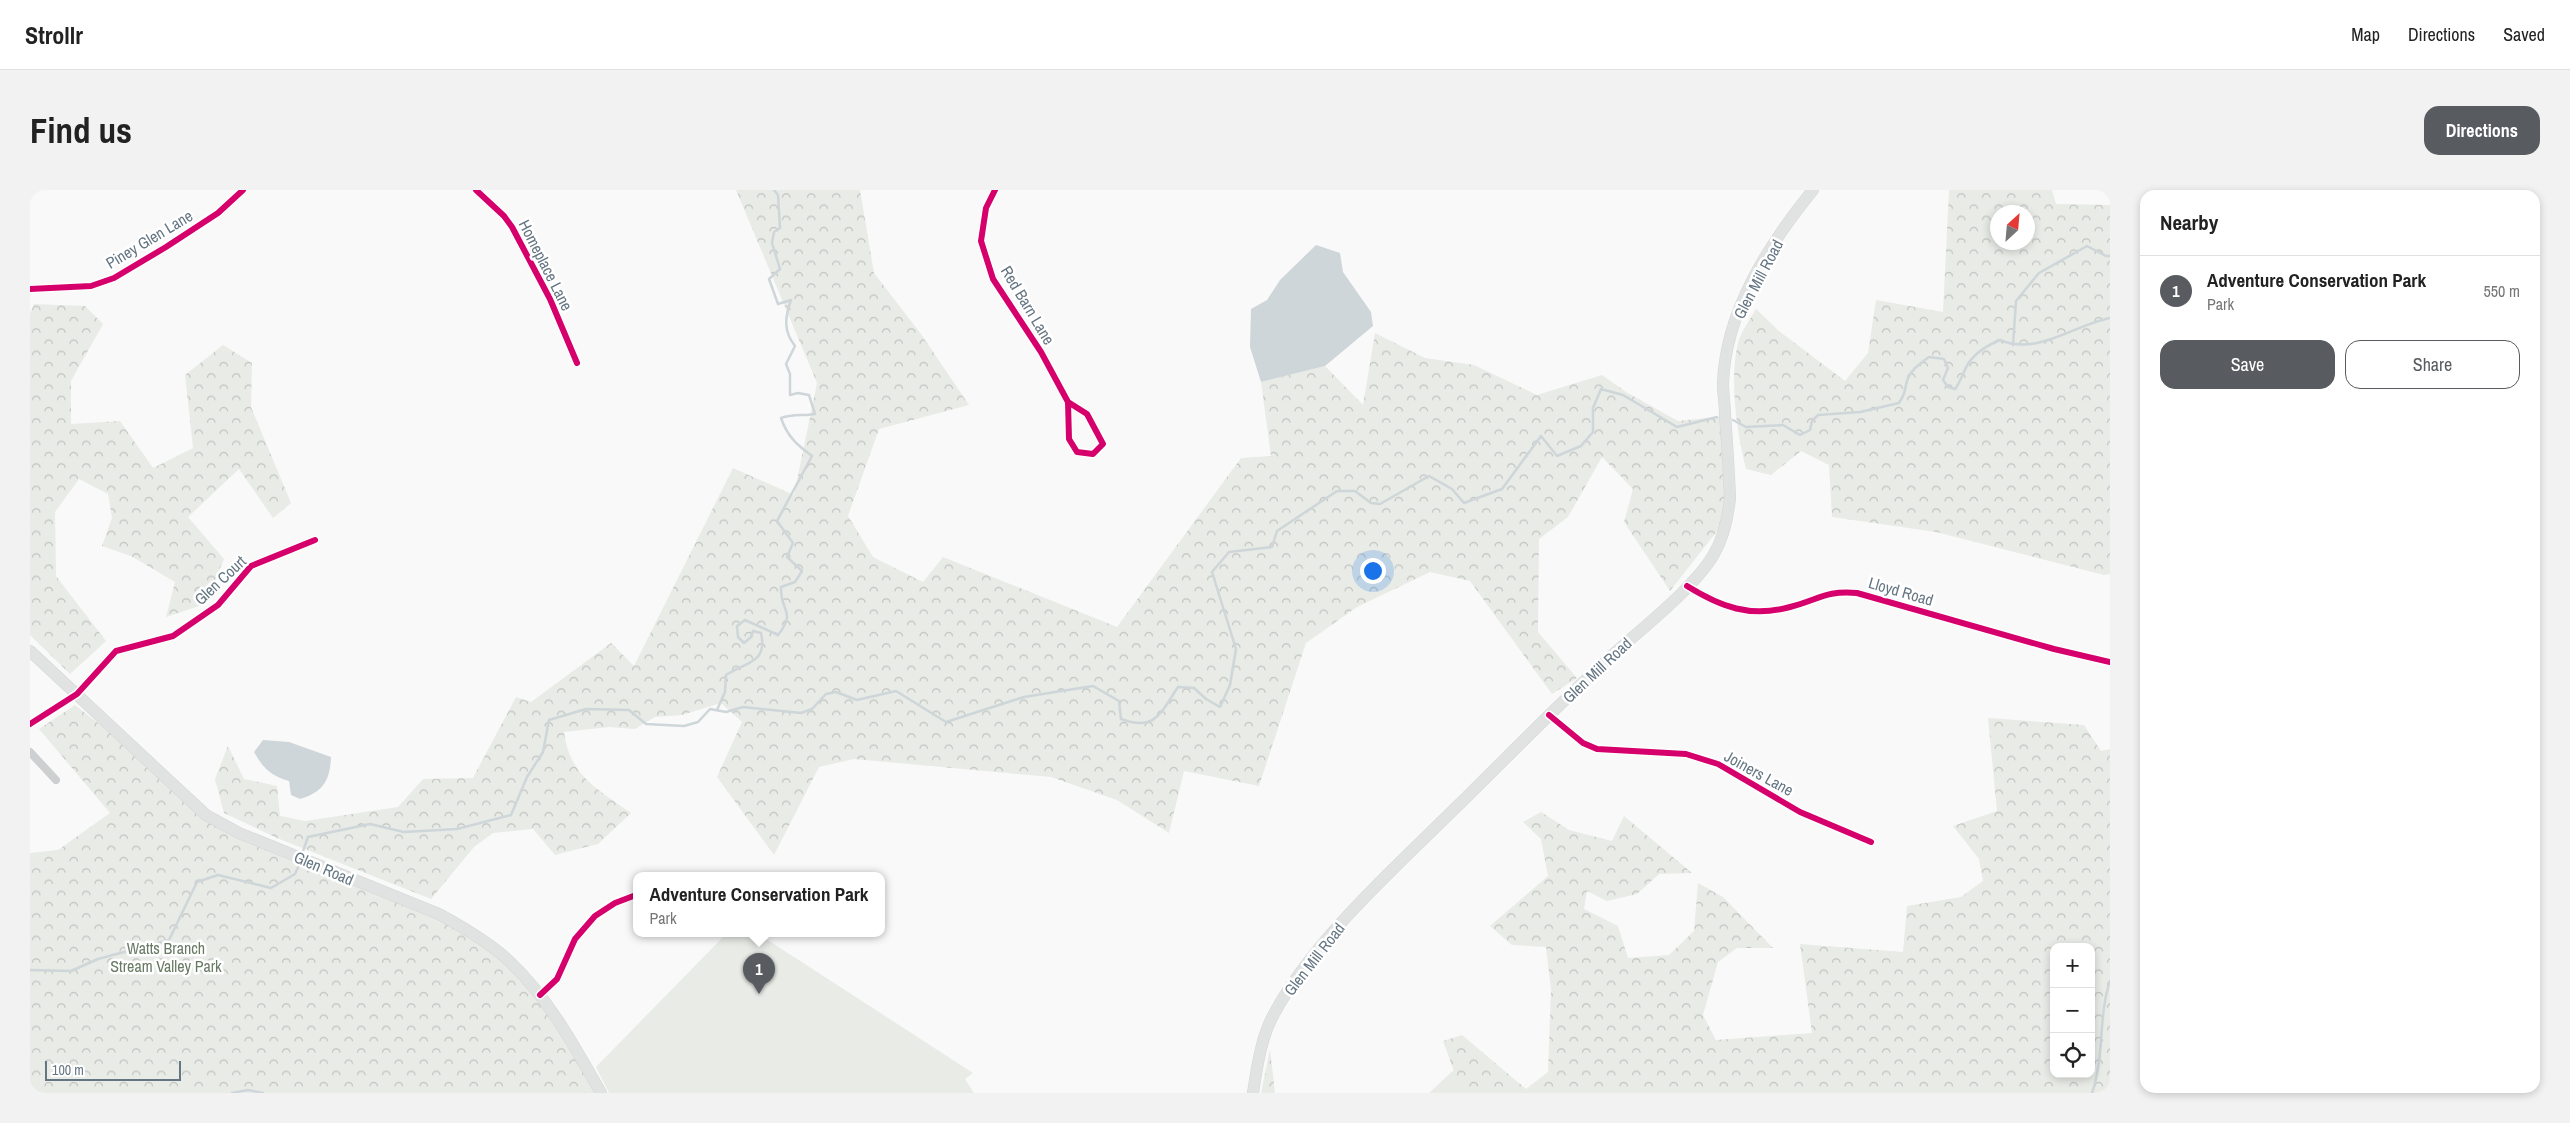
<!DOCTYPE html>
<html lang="en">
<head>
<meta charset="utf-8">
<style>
	:root { --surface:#fff; --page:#f2f2f2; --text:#222; --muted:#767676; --line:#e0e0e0; --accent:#585c60 }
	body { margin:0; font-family:"Archivo Narrow",sans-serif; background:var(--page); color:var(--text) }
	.controls { position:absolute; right:15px; bottom:15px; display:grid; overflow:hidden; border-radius:10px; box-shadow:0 2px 8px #0003 }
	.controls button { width:45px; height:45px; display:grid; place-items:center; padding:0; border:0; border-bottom:1px solid var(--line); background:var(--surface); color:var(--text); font:25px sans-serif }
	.compass { position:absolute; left:1960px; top:15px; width:45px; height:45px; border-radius:50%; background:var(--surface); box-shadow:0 2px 8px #0003; rotate:26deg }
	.scale { position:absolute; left:15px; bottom:12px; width:136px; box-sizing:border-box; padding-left:5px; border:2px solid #657683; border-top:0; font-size:14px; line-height:18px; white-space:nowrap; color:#657683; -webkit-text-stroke:4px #fff; paint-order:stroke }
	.you { position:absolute; left:1342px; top:380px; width:18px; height:18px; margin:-12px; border:4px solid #fff; border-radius:50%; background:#1a73e8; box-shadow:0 0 0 8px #1a73e833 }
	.badge { display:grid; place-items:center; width:32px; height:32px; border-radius:50%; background:var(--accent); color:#fff; font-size:16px; font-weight:700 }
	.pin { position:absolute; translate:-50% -41px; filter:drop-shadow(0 1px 2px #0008) }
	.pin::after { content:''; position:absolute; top:26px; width:18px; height:15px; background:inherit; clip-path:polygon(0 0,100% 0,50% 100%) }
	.popup { position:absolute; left:603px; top:682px; width:252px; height:65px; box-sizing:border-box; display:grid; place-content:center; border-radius:10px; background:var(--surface); filter:drop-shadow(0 1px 4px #0005); font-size:16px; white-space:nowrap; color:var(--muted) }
	.popup b { font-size:19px; color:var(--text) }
	.popup::after { content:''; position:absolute; left:50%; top:100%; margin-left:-10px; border:10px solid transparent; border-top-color:var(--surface) }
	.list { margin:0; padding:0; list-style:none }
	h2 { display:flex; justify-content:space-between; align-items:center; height:65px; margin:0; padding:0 20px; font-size:21px }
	h2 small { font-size:16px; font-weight:400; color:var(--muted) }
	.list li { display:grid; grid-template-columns:32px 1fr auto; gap:15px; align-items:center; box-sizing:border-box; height:70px; padding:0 20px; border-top:1px solid var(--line) }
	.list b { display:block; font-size:19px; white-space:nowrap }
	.list p { margin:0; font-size:16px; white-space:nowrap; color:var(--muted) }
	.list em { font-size:16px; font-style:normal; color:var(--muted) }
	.actions { display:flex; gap:10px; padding:15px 20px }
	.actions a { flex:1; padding:11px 0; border:1px solid var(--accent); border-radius:15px; text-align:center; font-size:18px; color:var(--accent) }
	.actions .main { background:var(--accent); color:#fff }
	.icon { flex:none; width:28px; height:28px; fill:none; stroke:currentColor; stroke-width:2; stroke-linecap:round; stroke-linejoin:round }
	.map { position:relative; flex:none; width:2080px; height:903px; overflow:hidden; border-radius:15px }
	header { display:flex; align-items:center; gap:30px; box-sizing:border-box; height:70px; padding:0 25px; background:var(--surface); border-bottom:1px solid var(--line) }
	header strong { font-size:24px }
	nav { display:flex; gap:28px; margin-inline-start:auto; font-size:18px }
	.intro { display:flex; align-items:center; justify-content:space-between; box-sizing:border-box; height:120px; padding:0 30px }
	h1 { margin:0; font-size:35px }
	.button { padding:12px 22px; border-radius:15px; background:var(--accent); color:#fff; font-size:18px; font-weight:700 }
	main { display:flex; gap:30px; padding:0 30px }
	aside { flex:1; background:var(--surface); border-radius:15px; box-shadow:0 2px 8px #0003 }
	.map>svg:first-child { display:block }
	.green { fill:#e8ebe6 }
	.forest { fill:url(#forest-crowns); fill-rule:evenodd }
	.water { fill:#ced6d9 }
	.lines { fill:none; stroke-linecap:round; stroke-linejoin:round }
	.stream { stroke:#ced6d9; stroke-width:2.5 }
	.secondary-casing { stroke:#d5d6d7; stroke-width:12 }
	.street { stroke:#cecfd0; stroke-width:8 }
	.secondary { stroke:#e1e2e2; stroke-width:11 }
	.cycleway-casing { stroke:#fff; stroke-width:9 }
	.cycleway { stroke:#d6006c; stroke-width:6 }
	.labels { text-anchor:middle; stroke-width:5; stroke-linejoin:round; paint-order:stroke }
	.street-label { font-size:16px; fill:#657683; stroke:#fff }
	.park-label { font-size:16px; fill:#687a64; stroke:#fff }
</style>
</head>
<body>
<header>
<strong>Strollr</strong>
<nav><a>Map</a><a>Directions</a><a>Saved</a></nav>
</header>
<div class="intro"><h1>Find us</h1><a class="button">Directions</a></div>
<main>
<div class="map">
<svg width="2080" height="903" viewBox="0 0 2080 903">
	<defs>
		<pattern id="forest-crowns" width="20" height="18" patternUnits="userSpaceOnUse" patternTransform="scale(1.25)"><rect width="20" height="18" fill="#e8ebe6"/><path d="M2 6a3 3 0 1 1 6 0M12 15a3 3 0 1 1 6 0" fill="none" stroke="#c0c3c0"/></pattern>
	</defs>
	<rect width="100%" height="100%" fill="#f9f9f9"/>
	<!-- green -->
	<path class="green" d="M697,743h30l216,140 -8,6 9,14h-365l-13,-26z
		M1442,863l36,40h-79z"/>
	<!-- forest -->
	<path class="forest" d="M706,0h124l14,83 47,61 48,71 -90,24 -31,87 25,41 50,25 20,-25 174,70 124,-169 30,-2 -10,-74 64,-16 38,39 12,-72 50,25 49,7 63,30 65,-20 24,17 52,29 48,-5 3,100 -59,75 -46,-69 9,-33 -31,-32 -34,60 -29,22 -1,93 39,46 -25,16 -82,-113 -40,-9 -73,35 -51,36 -47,143 -75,-15 -15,62 -52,-33 -66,-23 -197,-18 -35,8 -45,88 -57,-78 25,-55 -21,-19 -39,12 -27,2 -20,12 -26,-2 -45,5c6,45 34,57 67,81l-33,31 -43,11 -22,-26 -40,4 -19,14 -43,52 -154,-61 -53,-25 -9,-34 13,-33 16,33 33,7 3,30 25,5 93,-14 25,-28 50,-1 43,-81 15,5 80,-59 23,23 99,-198 61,27 23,-112z
		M1919,0h103l4,14 54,1v369l-6,1 -168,-43 -104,-15 -3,-52 -28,-14 -30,24 -25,-6c-9,-35 -17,-90 -8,-126 3,-11 12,-24 18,-34l23,22 66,50 23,-28 8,-53 67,12zM1998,22v30h-30v-30z
		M4,114l51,2 18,18 -32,57v43l49,-3 33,47 40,-20 -8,-73 38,-30 29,18 -1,44 40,96 -18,15 -34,-49 -51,48 36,42 -19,45 -39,13 9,-35 -44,-26 -29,-10 10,-28 -4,-24 -29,-15 -24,33 1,64 50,65 -36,33 -40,-39v-321z
		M45,515l79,62 52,48 233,99 89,65 73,114h-571v-240l28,-3 52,-37 -71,-84z
		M1958,528l96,7 17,26 9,-2v344h-648l-19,-52 19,-6 64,54 22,-17 3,-82 -5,-43 -34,-2 -22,-19 58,-50 -7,-37 -18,-17 18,-10 28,18 43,11 12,-25 68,57 -33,1 -22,20 -30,7 -20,-10 -3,18 34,17 10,32 41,-3 25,-24 4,-48 25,14 50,51h-36l-19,14 -15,53 13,25 96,-7 -12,-89 103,8 4,-46 54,-9 22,-16 -4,-22 -26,-33 44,-15zM2024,757h37v127h-37z
		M1240,859l5,44h-14z"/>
	<!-- water -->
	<path class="water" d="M1286,55l24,8 3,19 28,40 2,14 -48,40 -64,16 -11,-35 1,-38 16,-9 13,-20z
		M233,550l26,2 42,15c-1,24 -8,35 -31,42l-9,-4 -2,-14c-18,-5 -26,-13 -35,-29z"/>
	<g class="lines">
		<!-- stream -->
		<path class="stream" d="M1983,155l3,-44 23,-28 48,-27 19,10h4
			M1703,230l13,7 37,-2 17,10 10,-5 2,-9 6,-6 42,-3 39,-9c7,-10 5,-11 8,-22 3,-11 14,-18 22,-24l15,2 4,9 -5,12 5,7 7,2c6,-8 8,-17 13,-25 7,-11 20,-19 32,-24 37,16 74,-15 110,-22
			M687,520l8,-18 1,-17c20,-13 42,-12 35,-42l-8,-2 -2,6 -7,6 -6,-6 -1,-11 8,-6 33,15c19,-24 2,-23 3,-48l14,-5 7,-11 -15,-14 6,-14 -16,-22 35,-65c-15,-11 -25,-20 -31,-38 11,-4 22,-2 34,-4l-6,-19 -11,-2 -8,2v-21l-4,-10 9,-18c-12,-15 -10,-29 -4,-46l-13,4 -9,-25 11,-10 -8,-26 2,-11 6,-4 -2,-33 -4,-5
			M273,661l5,-14 62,-13 34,8 53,-3 54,-14 16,-38 16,-25 6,-32 37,-11 43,1 17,14 38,2 14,-4 12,-13 16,3 17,-5 58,6 11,-4 14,-15 10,-2 21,8 39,-9 50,31 78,-25 69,-11 26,15 2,18c35,13 40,-7 57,-32l16,1 12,11 14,8 10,-22 6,-36 -24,-77 17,-20 43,-5 5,-16 60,-40h18l16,12 9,1 49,-28 23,13 12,14 38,-14 39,-53 16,20 24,-10 12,-14v-24l8,-19 22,6 54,32 40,-10
			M0,780l41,1 27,-12 71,-19 28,-58 21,-7 53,13 24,-14 5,-11
			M202,903l16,-3 15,3
			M2062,903c13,-38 6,-77 18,-112"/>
		<!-- secondary casing -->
		<g class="secondary-casing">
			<path id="secondary" d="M0,461l176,164 33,18 200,81c24,13 50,28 70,47 39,36 66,86 92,132
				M1223,903c4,-26 8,-56 21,-79 37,-69 108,-134 164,-189 56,-54 110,-111 168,-164 31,-29 88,-72 108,-107 10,-17 14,-37 16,-56 -1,-28 -3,-56 -5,-84 0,-10 -2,-20 -2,-30 2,-72 46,-140 90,-194"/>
		</g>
		<!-- street -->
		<path class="street" d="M446,0l28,26 8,11 38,72 27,64
			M965,0l-9,18 -5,33 12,38 48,73 27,50 19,12 16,30 -10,10 -16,-2 -8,-13 -1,-37
			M0,99l61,-3 23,-8 52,-31 52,-34 25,-23
			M1657,396c34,21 63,32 103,21 28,-7 36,-17 67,-14l197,56 56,13
			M1519,525l34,28 14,6 89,5 32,10 82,48 71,30
			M0,534l47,-30 39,-43 57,-15 45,-31 33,-39 64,-26
			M0,562l26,28
			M510,805l17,-16 18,-40 20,-23 20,-13 21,-8"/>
		<!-- secondary -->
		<use href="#secondary" class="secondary"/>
		<!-- cycleway casing -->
		<g class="cycleway-casing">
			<path id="cycleway" d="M446,0l28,26 8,11 38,72 27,64
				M965,0l-9,18 -5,33 12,38 48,73 27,50 19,12 16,30 -10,10 -16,-2 -8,-13 -1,-37
				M0,99l61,-3 23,-8 52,-31 52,-34 25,-23
				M1657,396c34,21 63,32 103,21 28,-7 36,-17 67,-14l197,56 56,13
				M1519,525l34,28 14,6 89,5 32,10 82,48 71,30
				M0,534l47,-30 39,-43 57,-15 45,-31 33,-39 64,-26
				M510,805l17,-16 18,-40 20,-23 20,-13 21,-8"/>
		</g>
		<!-- cycleway -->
		<use href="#cycleway" class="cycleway"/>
	</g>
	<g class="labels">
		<!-- street labels -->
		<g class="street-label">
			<text transform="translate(119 49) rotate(-31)" y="6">Piney Glen Lane</text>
			<text transform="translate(516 75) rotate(63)" y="6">Homeplace Lane</text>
			<text transform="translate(1728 89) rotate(-62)" y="6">Glen Mill Road</text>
			<text transform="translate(998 115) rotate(59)" y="6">Red Barn Lane</text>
			<text transform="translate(190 390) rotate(-43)" y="6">Glen Court</text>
			<text transform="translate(1871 401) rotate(16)" y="6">Lloyd Road</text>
			<text transform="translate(1567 480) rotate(-43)" y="6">Glen Mill Road</text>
			<text transform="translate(1729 583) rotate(29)" y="6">Joiners Lane</text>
			<text transform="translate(294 678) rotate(23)" y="6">Glen Road</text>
			<text transform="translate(1284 769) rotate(-52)" y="6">Glen Mill Road</text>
		</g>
		<!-- park labels -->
		<g class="park-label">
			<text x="136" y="764">Watts Branch<tspan x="136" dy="18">Stream Valley Park</tspan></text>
		</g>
	</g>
</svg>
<div class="controls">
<button>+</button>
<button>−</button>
<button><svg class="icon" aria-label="locate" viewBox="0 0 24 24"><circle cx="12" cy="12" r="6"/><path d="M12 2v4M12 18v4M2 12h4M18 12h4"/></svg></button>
</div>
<svg class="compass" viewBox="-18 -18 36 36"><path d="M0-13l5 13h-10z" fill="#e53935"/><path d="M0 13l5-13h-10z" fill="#767676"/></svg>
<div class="scale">100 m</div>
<div class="you"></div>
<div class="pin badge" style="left:729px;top:804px">1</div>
<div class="popup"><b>Adventure Conservation Park</b>Park</div>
</div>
<aside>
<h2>Nearby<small></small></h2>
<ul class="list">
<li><span class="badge">1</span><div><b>Adventure Conservation Park</b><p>Park</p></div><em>550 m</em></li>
</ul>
<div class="actions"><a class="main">Save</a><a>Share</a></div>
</aside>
</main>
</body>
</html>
